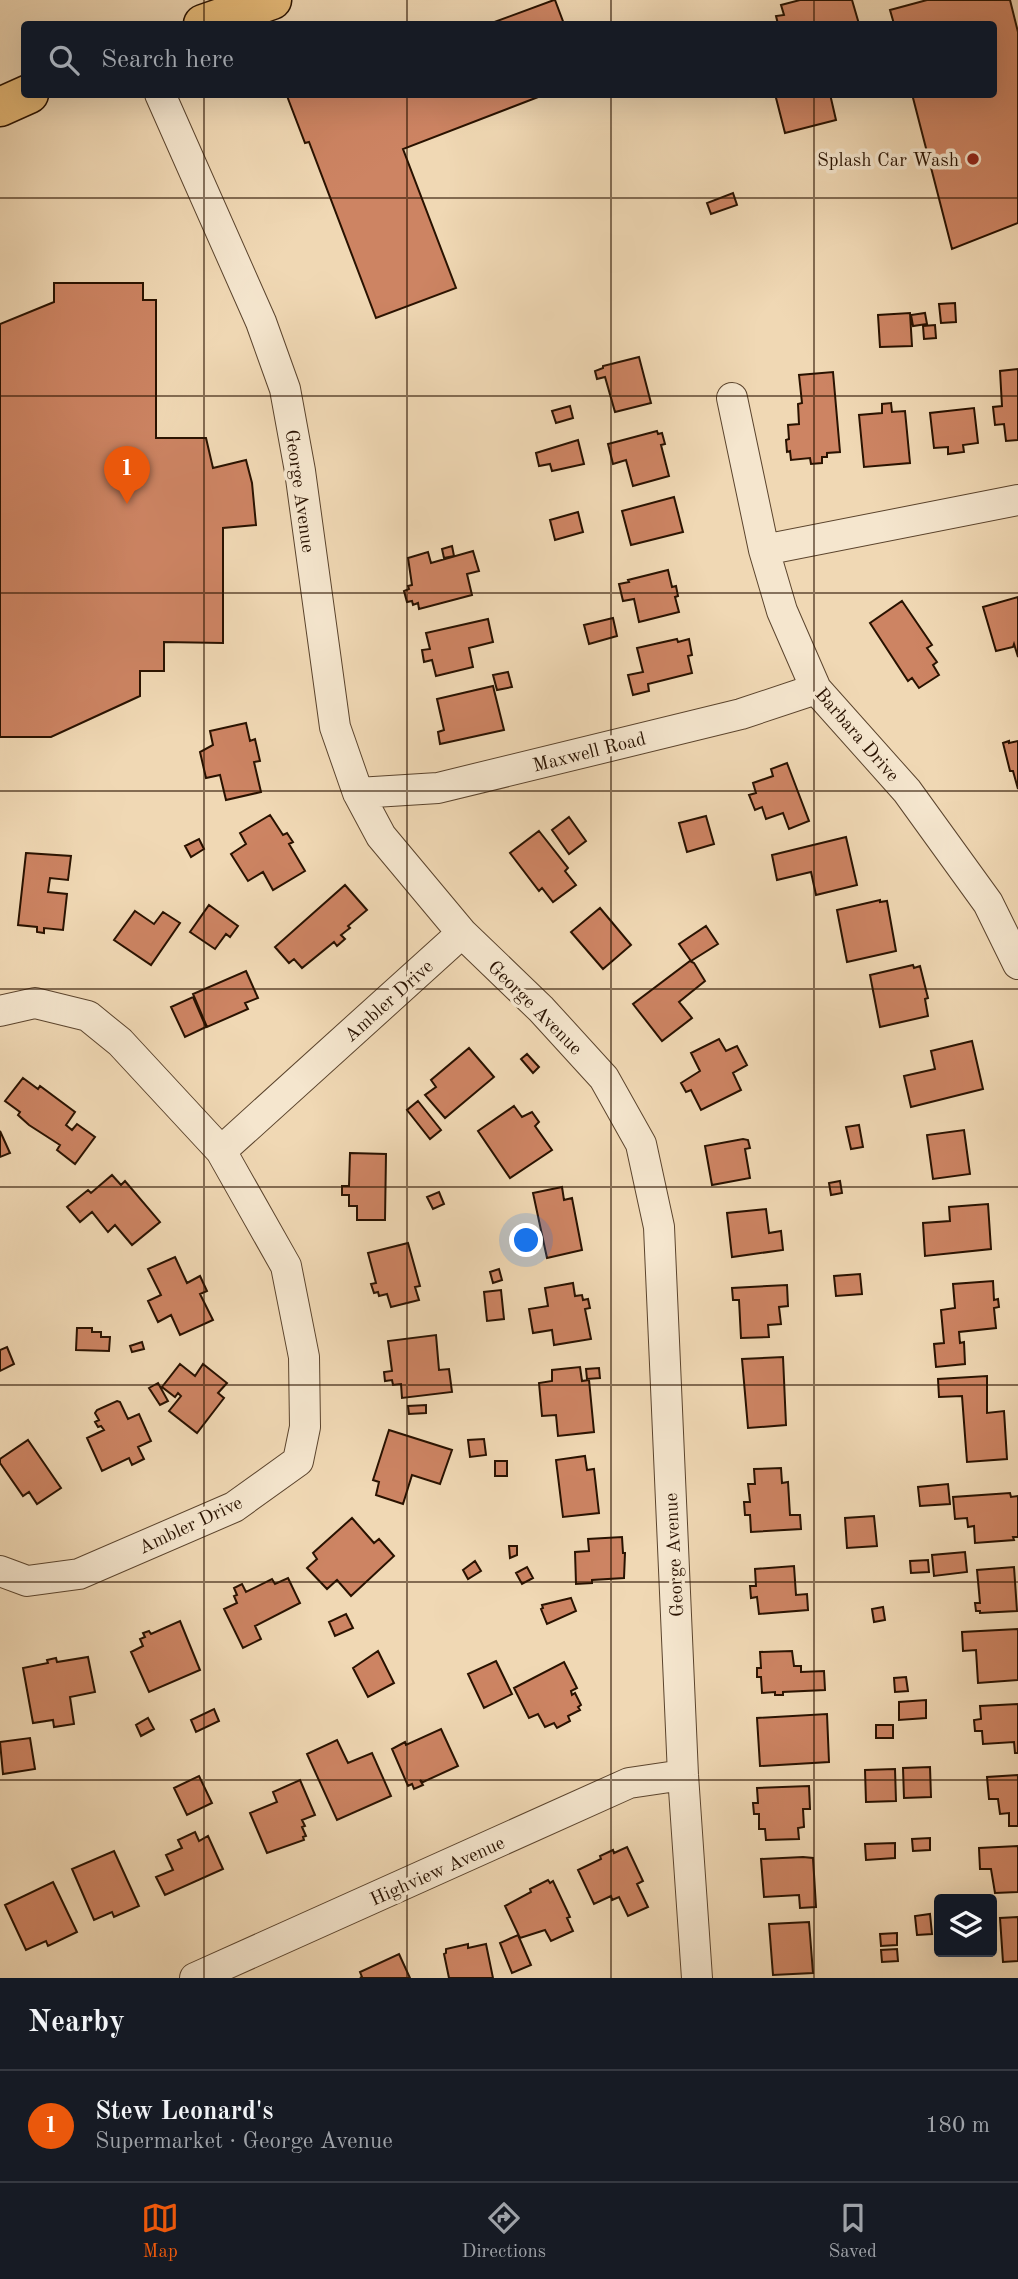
<!DOCTYPE html>
<html lang="en">
<head>
<meta charset="utf-8">
<style>
	:root { --surface:#171b24; --page:#20242c; --text:#f1f3f6; --muted:#9ea1a6; --line:#363941; --accent:#ea580c }
	body { margin:0; font-family:"Old Standard TT",serif; background:var(--page); color:var(--text) }
	.controls { position:absolute; right:21px; bottom:21px; display:grid; overflow:hidden; border-radius:7px; box-shadow:0 7px 28px #0002 }
	.controls button { width:63px; height:63px; display:grid; place-items:center; padding:0; border:0; border-bottom:2px solid var(--line); background:var(--surface); color:var(--text); font:35px sans-serif }
	.you { position:absolute; left:527px; top:1241px; width:24px; height:24px; margin:-18px; border:5px solid #fff; border-radius:50%; background:#1a73e8; box-shadow:0 0 0 10px #1a73e833 }
	.badge { display:grid; place-items:center; width:46px; height:46px; border-radius:50%; background:var(--accent); color:#fff; font-size:23px; font-weight:700 }
	.pin { position:absolute; translate:-50% -58px; filter:drop-shadow(0 2px 4px #0008) }
	.pin::after { content:''; position:absolute; top:37px; width:24px; height:21px; background:inherit; clip-path:polygon(0 0,100% 0,50% 100%) }
	.list { margin:0; padding:0; list-style:none }
	h2 { display:flex; justify-content:space-between; align-items:center; height:91px; margin:0; padding:0 28px; font-size:30px }
	h2 small { font-size:23px; font-weight:400; color:var(--muted) }
	.list li { display:grid; grid-template-columns:46px 1fr auto; gap:21px; align-items:center; box-sizing:border-box; height:112px; padding:0 28px; border-top:2px solid var(--line) }
	.list b { display:block; font-size:26px; white-space:nowrap }
	.list p { margin:0; font-size:23px; white-space:nowrap; color:var(--muted) }
	.list em { font-size:23px; font-style:normal; color:var(--muted) }
	.icon { flex:none; width:38px; height:38px; fill:none; stroke:currentColor; stroke-width:2; stroke-linecap:round; stroke-linejoin:round }
	.map { position:relative; flex:none; width:1018px; height:1978px; overflow:hidden }
	.search { position:absolute; background:var(--surface); box-shadow:0 7px 28px #0002; left:21px; right:21px; top:21px; height:77px; display:flex; align-items:center; gap:18px; box-sizing:border-box; padding:0 24px; border-radius:7px; color:var(--muted); font-size:26px }
	.sheet { height:203px; background:var(--surface) }
	nav { display:flex; justify-content:space-around; align-items:center; box-sizing:border-box; height:98px; border-top:2px solid var(--line); background:var(--surface); font-size:19px; color:var(--muted) }
	nav a { display:grid; justify-items:center; gap:4px }
	nav .on { color:var(--accent) }
	.map>svg:first-child { display:block }
	.building { fill:#cd8463; stroke:#291200; stroke-width:2 }
	.lines { fill:none; stroke-linecap:round; stroke-linejoin:round }
	.street-casing { stroke:#5b442d; stroke-width:32 }
	.primary-casing { stroke:#291200; stroke-width:41 }
	.street { stroke:#f5e6ce; stroke-width:30 }
	.primary { stroke:#e8bc7a; stroke-width:38 }
	.grid { fill:none; stroke:#291200; stroke-width:2; stroke-opacity:0.55 }
	.poi-dot { fill:#8f2418; stroke:#f5e6ce; stroke-width:2.5 }
	.labels { text-anchor:middle; stroke-width:7; stroke-linejoin:round; paint-order:stroke }
	.poi-label { font-size:19px; fill:#291200; stroke:#f5e6ce; text-anchor:end }
	.street-label { font-size:19px; fill:#291200; stroke:#f5e6ce }
</style>
</head>
<body>
<div class="map">
<svg width="1018" height="1978" viewBox="0 0 1018 1978">
	<rect width="100%" height="100%" fill="#f0d8b4"/>
	<filter id="stains"><feTurbulence type="fractalNoise" baseFrequency=".00286" numOctaves="4"/><feColorMatrix values="0 0 0 0 .2 0 0 0 0 .09 0 0 0 0 .02 0 0 0 .5 -.17"/></filter>
	<radialGradient id="worn" r=".72"><stop offset=".6" stop-color="#630" stop-opacity="0"/><stop offset="1" stop-color="#630" stop-opacity=".3"/></radialGradient>
	<!-- building -->
	<path class="building" d="M555,0l9,24h-75l65,-24z
		M800,0h52l7,24h-81l-2,-8 8,-1 -3,-10z
		M927,0h83l8,32v191l-66,26 -40,-155h81v-70h-99l-4,-14z
		M290,94h256l-143,55 53,139 -80,30 -67,-176 -4,1 -18,-47z
		M775,94h55l6,26 -51,13z
		M733,193l4,12 -26,9 -4,-11z
		M54,283h89v17h13v138h50l7,30 33,-8 6,23 4,42 -33,3v115l-59,-1v29h-24v25l-89,41h-51v-413l54,-22z
		M955,303l1,19 -15,1 -2,-19z
		M910,313l2,33 -32,1 -2,-32z
		M925,313l2,11 -14,2 -2,-11z
		M935,325l1,13 -12,1 -1,-13z
		M639,357l12,46 -36,9 -10,-35 -8,2 -2,-8 8,-3v-2z
		M1018,369v71l-12,1 -2,-17 -9,1 -2,-18 9,-1 -2,-35z
		M833,372l7,80 -13,1v4h-5v6l-11,1 -1,-6 -19,2 -1,-9 -3,1 -1,-12 3,-1 -1,-14 11,-1 -1,-20 4,-1 -3,-28z
		M891,403l1,9 13,-1 5,52 -46,4 -5,-52 23,-2v-9z
		M570,406l3,12 -17,5 -4,-12z
		M974,408l4,35 -15,2 1,7 -16,2v-7l-14,1 -4,-35z
		M657,431l1,3 4,-1 3,11 -4,1 8,31 -36,10 -7,-26 -13,4 -5,-20z
		M578,440l6,24 -32,7 -2,-7 -11,2 -3,-13z
		M674,497l9,35 -52,13 -9,-34z
		M578,512l5,20 -28,8 -5,-20z
		M452,546l2,10 -10,2 -2,-9z
		M473,551l6,20 -12,3 5,21 -53,14 -1,-6 -5,2 -1,-4 -5,1 -3,-11 5,-2 -1,-3 4,-1 -4,-27 20,-6 3,11z
		M668,570l4,17 4,-1 2,10 -3,1 4,15 -40,10 -5,-23 -11,2 -4,-17 10,-2 -1,-2z
		M1018,597v60l-4,-13 -1,3 -17,4 -13,-44z
		M902,601l30,44 -5,3 10,14 -4,3 6,10 -20,13 -7,-10 -4,3 -38,-58z
		M613,618l4,18 -28,8 -5,-19z
		M488,619l5,23 -24,6 4,19 -37,9 -4,-16 -8,2 -2,-12 8,-1 -4,-16z
		M677,639l1,3 11,-3 3,16 -4,1 4,17 -44,11 1,7 -16,4 -5,-20 15,-3 -6,-24z
		M508,672l4,15 -15,3 -4,-15z
		M493,686l11,44 -64,14 -2,-12 6,-2 -7,-31z
		M246,723l4,18 5,-2 5,22 -6,1 7,30 -35,8 -6,-25 -14,3 -6,-26 13,-7 -3,-14z
		M1009,741v2l9,-2v48l-5,-18h-3l-7,-28z
		M787,763l22,58 -20,8 -6,-16 -17,6 -4,-12 -7,3 -6,-15 7,-2 -3,-10 20,-7 -2,-7z
		M270,815l13,20 4,-2 6,9 -4,2 16,27 -32,19 -10,-18 -15,9 -17,-27 15,-10 -6,-11z
		M706,816l8,28 -27,8 -8,-29z
		M569,817l17,24 -17,13 -17,-24z
		M539,831l29,37 -3,3 11,14 -23,17 -11,-14 -3,3 -29,-38z
		M846,837l11,48 -41,10 -5,-23 -34,8 -5,-25z
		M199,839l5,10 -13,8 -6,-11z
		M26,853l45,3 -3,24 -18,-2 -2,14 19,2 -4,36 -19,-2v5l-7,-1v-5l-19,-2z
		M345,885l22,25 -19,16 2,2 -9,7 4,4 -8,7 -3,-4 -32,26 -8,-9 -5,4 -14,-16z
		M880,900v2l7,-1 9,50 -49,11 -10,-52z
		M209,905l29,21 -8,11 -4,-3 -11,15 -25,-17z
		M600,908l31,37 -28,24 -32,-37z
		M135,911l19,13 9,-12 17,11 -29,42 -37,-25z
		M706,926l12,18 -27,17 -12,-17z
		M690,961l4,2 11,18 -26,21 13,16 -30,23 -29,-37z
		M913,965l1,3 6,-2 8,32 -3,1 3,17 -48,11 -10,-52z
		M246,971l12,27 -13,5 3,6 -41,18 -14,-33z
		M193,997l13,30 -21,10 -14,-30z
		M719,1039l7,12 11,-5 10,19 -14,8 8,17 -40,20 -10,-20 -5,2 -5,-9 19,-12 -9,-18z
		M972,1041l11,48 -72,18 -7,-31 31,-7 -4,-18z
		M469,1048l25,29 -49,41 -20,-23 11,-8 -5,-7z
		M527,1054l12,13 -6,6 -12,-14z
		M23,1078l15,11 2,-3 35,26 -9,13 6,5 5,-6 18,13 -20,27 -18,-14 3,-5 -31,-20 -11,-10 2,-3 -15,-11z
		M418,1101l23,29 -11,9 -23,-29z
		M514,1106l8,11 10,-5 7,10 -4,4 17,24 -42,28 -32,-47z
		M859,1125l4,22 -12,2 -5,-22z
		M964,1130l6,44 -37,5 -6,-44z
		M0,1131l10,22 -10,4z
		M743,1139l5,1 2,8 -5,1 5,29 -38,7 -7,-39z
		M350,1153l36,1 -1,66h-28v-14h-8v-11h-7v-9h7z
		M112,1175l9,10 4,-4 35,41 -28,23 -17,-20 -7,7 -16,-20 -12,10 -13,-15 21,-17 3,3z
		M840,1181l2,12 -11,2 -2,-12z
		M562,1187l2,13 8,-2 10,52 -35,8 -14,-65z
		M439,1192l5,12 -11,5 -6,-12z
		M988,1204l3,45 -66,7 -2,-33 27,-2 -1,-14z
		M766,1209l3,24 12,-2 2,19 -51,7 -5,-44z
		M408,1243l12,43 -5,1 4,13 -28,7 -4,-13 -8,2 -1,-4 -4,1 -3,-9 5,-1 -8,-30z
		M175,1257l12,26 13,-7 7,15 -7,3 13,26 -33,15 -9,-20 -13,7 -10,-21 13,-6 -13,-26z
		M499,1269l3,11 -9,3 -3,-11z
		M860,1274l2,20 -26,2 -2,-20z
		M993,1281l1,19 4,-1 1,8 -5,1 2,20 -37,4 1,11 4,-1 1,22 -29,3 -2,-23 10,-1 -3,-33 14,-2 -2,-24z
		M573,1283l2,13 7,-1 1,5 5,-1 2,9 -5,1 6,30 -37,6 -2,-15 -19,3 -4,-24 19,-3 -3,-18z
		M787,1285l1,21 -9,1 2,17 -13,1 1,12 -28,1 -2,-38h-6l-1,-12z
		M501,1290l3,29 -17,2 -3,-29z
		M77,1328h15v4h9v5h9l-1,14 -33,-1z
		M436,1335l3,35 10,-1 3,23 -50,6 -1,-14 -8,1 -1,-5 -7,1 -1,-9 8,-1 -4,-30z
		M142,1342l2,7 -12,3 -2,-6z
		M7,1347l7,17 -14,7v-21z
		M783,1357l3,68 -38,3 -6,-69z
		M180,1364l15,12 8,-12 24,19 -9,10 6,5 -27,35 -28,-22 12,-15 -3,-3 -3,4 -13,-10z
		M580,1367l2,14 7,-1 5,52 -36,4 -2,-21 -14,1 -3,-33 13,-2v-11z
		M599,1368l1,10 -13,1 -1,-10z
		M987,1376v37l17,-2 3,48 -40,3 -5,-66 -23,1 -1,-18z
		M158,1383l10,18 -8,4 -11,-17z
		M117,1401l3,1 8,17 11,-5 12,27 -13,6 6,12 -12,6 -3,-7 -27,13 -15,-33 17,-8 -3,-4 -3,1 -3,-5 4,-2 -4,-7 2,-3z
		M426,1405v8l-17,1 -1,-8z
		M389,1430l63,20 -12,34 -28,-9 -9,29 -27,-9 3,-13 -6,-2z
		M484,1439l2,16 -16,2 -2,-17z
		M28,1440l33,48 -24,16 -8,-12 -6,4 -23,-33v-4z
		M585,1456l2,14 7,-1 5,44 -36,4 -7,-57z
		M495,1461h12v15h-12z
		M781,1468l1,15 6,-1 2,33h10l1,14 -50,3 -1,-17h-5l-1,-13h6l-2,-18h7l-1,-15z
		M948,1484l2,20 -30,2 -2,-19z
		M1010,1493l1,4 7,-1v41h-5l1,3 -39,3 -1,-17 -6,1 -1,-9 -12,1 -2,-22z
		M874,1516l3,30 -30,2 -2,-30z
		M352,1518l22,25 5,-4 15,17 -43,40 -14,-16 -10,9 -20,-21 10,-9 -4,-6z
		M622,1537l1,16h2l-1,25 -32,2v3l-16,1 -1,-32 14,-1 -1,-12z
		M509,1546h8v9l-7,3z
		M965,1552l2,20 -33,4 -2,-21z
		M928,1560l1,12 -18,1 -1,-12z
		M475,1561l6,10 -13,8 -5,-9z
		M794,1566l2,29 11,-1 1,16 -49,4 -2,-17 -6,1 -1,-12h6l-1,-17z
		M527,1567l6,11 -11,6 -6,-11z
		M1014,1567l3,44 -37,2v-2h-4l-1,-8h5l-3,-33z
		M288,1578l12,25 -45,23 6,13 -18,9 -19,-39 13,-6 -3,-7 3,-1 -3,-7 8,-4 4,8 26,-13 3,5z
		M571,1598l5,13 -29,13 -6,-15 2,-1 -1,-3z
		M883,1607l2,13 -11,2 -2,-13z
		M346,1614l7,14 -18,8 -6,-14z
		M180,1621l20,49 -51,22 -18,-40 12,-6 -3,-7 5,-2 -2,-4 6,-2 2,3z
		M1018,1629v51l-40,3 -2,-33 -13,1 -1,-19z
		M378,1651l16,32 -26,14 -15,-29z
		M792,1651l2,15h7v6l23,-1 1,19 -42,2v3h-8v-3l-13,1 -1,-16h-4v-9h4l-1,-16z
		M88,1657l7,35 -25,5 4,27 -20,3 -1,-7 -20,3 -10,-55 25,-5 -1,-3 9,-2 1,4z
		M496,1661l16,33 -28,14 -16,-34z
		M564,1662l13,26 -6,3 1,4 3,-2 6,12 -3,2 2,3 -12,6 2,5 -13,7 -3,-5 -9,4 -7,-13 -9,4 -15,-30z
		M906,1677l2,14 -13,1 -1,-14z
		M926,1700v18l-27,2v-18z
		M1018,1704v49h-3l-1,-11 -31,2 -1,-13h-7l-1,-11 7,-1 -1,-13z
		M214,1709l5,12 -23,11 -5,-12z
		M827,1714l2,48 -69,4 -3,-48z
		M148,1718l6,11 -13,7 -5,-11z
		M876,1725h17v13h-17z
		M441,1729l17,37 -35,16 -3,-2 3,5 -9,4 -2,-5 -4,2 -16,-37 13,-7 1,3z
		M30,1738l5,31 -32,5 -3,-32z
		M337,1740l11,23 24,-10 19,43 -54,24 -30,-66z
		M930,1767l1,30 -27,1 -1,-30z
		M895,1769l1,32 -30,1 -1,-32z
		M1018,1775v51h-9v-13l-9,1 -2,-15h-9l-2,-22z
		M199,1776l13,27 -25,12 -13,-27z
		M300,1780l15,35 -13,5 3,6 -3,1 4,9 -3,1 1,3 -37,13 -17,-40 27,-11 -4,-10z
		M809,1786l1,23h-7l1,18 -6,1 1,11 -33,1 -1,-11h-6v-15h-5l-1,-11h5l-1,-15z
		M195,1832l4,9 9,-5 15,33 -58,26 -9,-18 17,-7 -7,-15 16,-7 -4,-8z
		M930,1838v12l-17,1 -1,-12z
		M895,1843v15l-29,2 -1,-16z
		M1018,1846v46l-23,1 -4,-24h-11l-1,-21z
		M627,1847l16,34 -6,3 11,23 -20,9 -9,-19 -7,3 -1,-4 -17,8 -16,-34 23,-11 -1,-3 13,-6 1,3z
		M114,1851l25,55 -25,11 -2,-5 -18,8 -22,-51z
		M803,1857l10,1 3,49 -16,1 -1,-13 -35,2 -3,-38z
		M548,1880l2,3 3,-2 17,36 -3,1 6,13 -22,10 -6,-11 -25,8 -15,-32 26,-14 -1,-3z
		M53,1882l24,50 -29,14 -2,-5 -20,9 -21,-45z
		M930,1914l2,20 -15,1 -2,-19z
		M1018,1917v44l-15,1 -3,-44z
		M809,1922l4,51 -40,2 -4,-51z
		M897,1933v12l-16,1 -1,-12z
		M518,1935l13,30 -19,8 -12,-30z
		M468,1944v4l18,-4 7,34h-44l-5,-24 2,-1v-4z
		M897,1949l1,12 -16,1 -1,-12z
		M399,1954l11,24h-50l2,-1 -2,-5z"/>
	<g class="lines">
		<!-- street casing -->
		<g class="street-casing">
			<path id="street" d="M160,94l101,228 24,67 15,82 35,256 23,66 23,43 81,97 79,76 63,69 37,66 18,83 24,548 14,203
				M732,398l32,152 18,61 34,78 91,102 81,112 30,61
				M764,550l254,-50
				M358,793l80,-5 303,-74 75,-25
				M0,1011l35,-8 53,13 32,26 101,109 65,115 18,91 1,70 -7,34 -64,46 -155,67 -52,7 -27,-10
				M221,1151l241,-218
				M195,1978l434,-195 54,-8"/>
		</g>
		<!-- primary casing -->
		<g class="primary-casing">
			<path id="primary" d="M203,24l69,-24
				M0,107l29,-13"/>
		</g>
		<!-- street -->
		<use href="#street" class="street"/>
		<!-- primary -->
		<use href="#primary" class="primary"/>
	</g>
	<!-- grid -->
	<path class="grid" d="M204,0v24M407,0v24M611,0v24M814,0v24M204,94v1884M407,94v1884M611,94v1884M814,94v1884M0,198h1018M0,396h1018M0,593h1018M0,791h1018M0,989h1018M0,1187h1018M0,1385h1018M0,1582h1018M0,1780h1018"/>
	<!-- markers -->
	<circle class="poi-dot" cx="973" cy="159" r="7"/>
	<g class="labels">
		<!-- poi labels -->
		<g class="poi-label">
			<text x="959" y="166">Splash Car Wash</text>
		</g>
		<!-- street labels -->
		<g class="street-label">
			<text transform="translate(301 491) rotate(82)" y="7">George Avenue</text>
			<text transform="translate(858 734) rotate(49)" y="7">Barbara Drive</text>
			<text transform="translate(589 751) rotate(-14)" y="7">Maxwell Road</text>
			<text transform="translate(388 1000) rotate(-42)" y="7">Ambler Drive</text>
			<text transform="translate(536 1007) rotate(45)" y="7">George Avenue</text>
			<text transform="translate(190 1524) rotate(-25)" y="7">Ambler Drive</text>
			<text transform="translate(673 1555) rotate(-93)" y="7">George Avenue</text>
			<text transform="translate(437 1870) rotate(-24)" y="7">Highview Avenue</text>
		</g>
	</g>
	<rect width="100%" height="100%" filter="url(#stains)"/>
	<rect width="100%" height="100%" fill="url(#worn)"/>
</svg>
<div class="controls">
<button><svg class="icon" aria-label="layers" viewBox="0 0 24 24"><path d="M12 4l9 5-9 5-9-5zM3 14l9 5 9-5"/></svg></button>
</div>
<div class="you"></div>
<div class="pin badge" style="left:127px;top:504px">1</div>
<div class="search"><svg class="icon" aria-label="search" viewBox="0 0 24 24"><circle cx="10" cy="10" r="6"/><path d="M15 15l6 6"/></svg>Search here</div>
</div>
<section class="sheet">
<h2>Nearby<small></small></h2>
<ul class="list">
<li><span class="badge">1</span><div><b>Stew Leonard's</b><p>Supermarket · George Avenue</p></div><em>180 m</em></li>
</ul>
</section>
<nav>
<a class="on"><svg class="icon" aria-label="map" viewBox="0 0 24 24"><path d="M3 6l6-2 6 2 6-2v14l-6 2-6-2-6 2zM9 4v14M15 6v14"/></svg>Map</a>
<a><svg class="icon" aria-label="directions" viewBox="0 0 24 24"><path d="M12 3l9 9-9 9-9-9zM9 14v-3h6M13 9l2 2-2 2"/></svg>Directions</a>
<a><svg class="icon" aria-label="saved" viewBox="0 0 24 24"><path d="M7 4h10v16l-5-4-5 4z"/></svg>Saved</a>
</nav>
</body>
</html>
